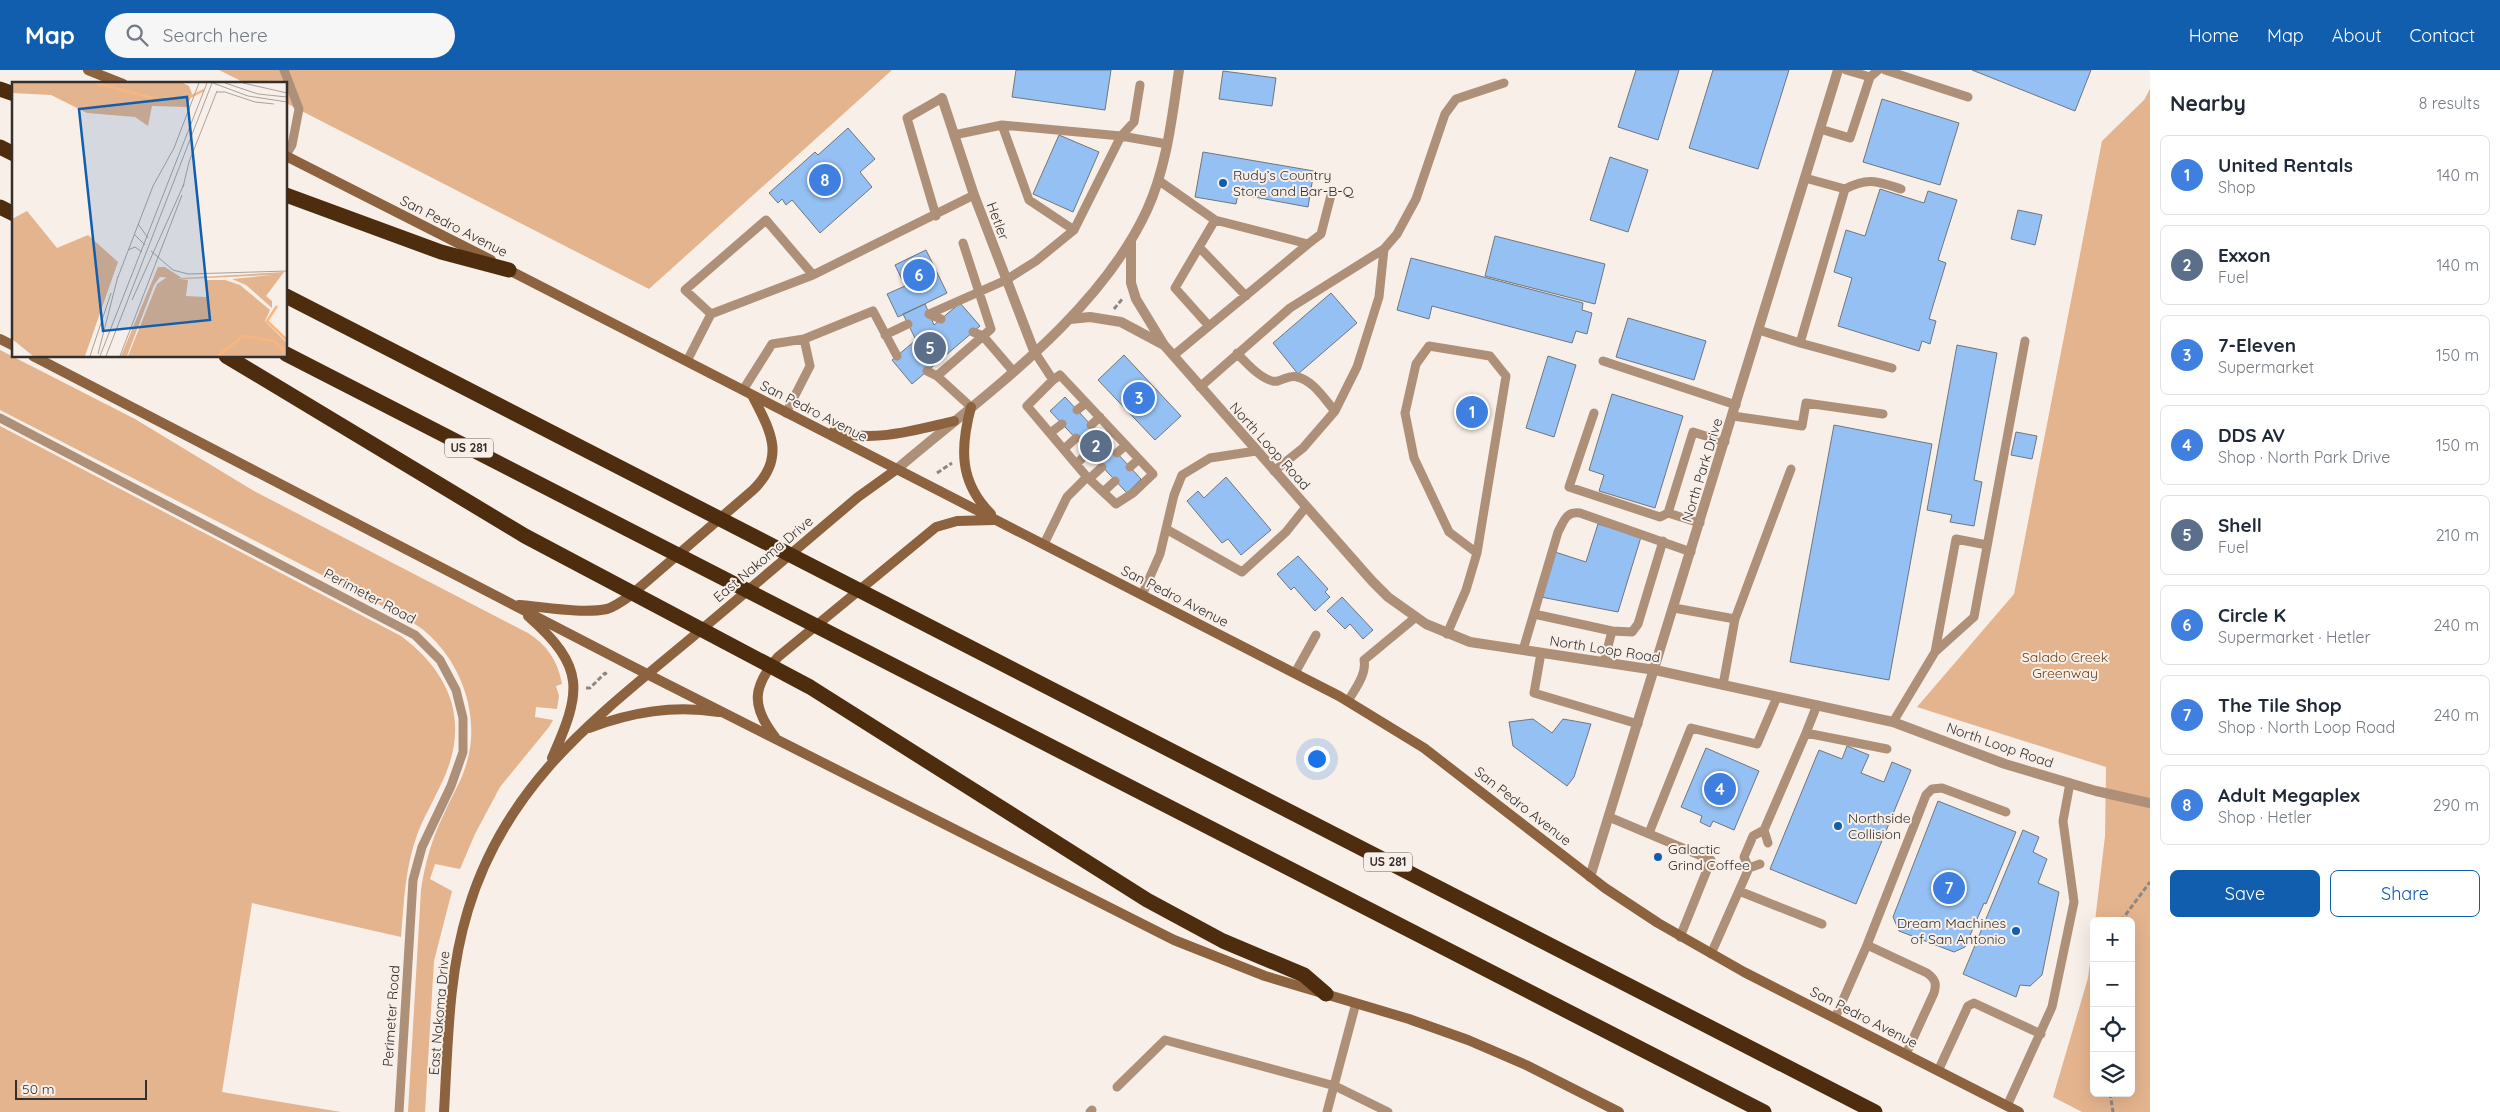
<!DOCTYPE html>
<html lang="en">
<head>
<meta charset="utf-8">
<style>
	:root { --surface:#fff; --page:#f6f6f7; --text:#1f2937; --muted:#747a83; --line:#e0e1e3; --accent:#105ead }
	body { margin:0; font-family:Quicksand,sans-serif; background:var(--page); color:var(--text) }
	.controls { position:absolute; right:15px; bottom:15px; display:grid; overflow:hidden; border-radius:8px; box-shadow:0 5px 20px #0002 }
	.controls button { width:45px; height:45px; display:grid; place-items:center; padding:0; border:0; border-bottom:1px solid var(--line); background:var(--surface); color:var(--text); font:25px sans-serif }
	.scale { position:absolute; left:15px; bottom:12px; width:132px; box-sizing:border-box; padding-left:5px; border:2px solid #332f2d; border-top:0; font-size:14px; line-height:18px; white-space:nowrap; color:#332f2d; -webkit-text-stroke:4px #f8efe8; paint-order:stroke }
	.you { position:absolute; left:1316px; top:688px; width:18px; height:18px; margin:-12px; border:4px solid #fff; border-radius:50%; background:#1a73e8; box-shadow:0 0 0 8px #1a73e833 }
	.badge { display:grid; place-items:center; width:32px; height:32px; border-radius:50%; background:var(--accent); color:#fff; font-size:16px; font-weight:700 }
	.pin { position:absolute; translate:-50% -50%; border:2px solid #fff; box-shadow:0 1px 5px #0006 }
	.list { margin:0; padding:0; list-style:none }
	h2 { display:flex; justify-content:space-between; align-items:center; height:65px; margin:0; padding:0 20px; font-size:21px }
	h2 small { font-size:16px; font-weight:400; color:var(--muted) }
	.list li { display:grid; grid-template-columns:32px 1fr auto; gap:15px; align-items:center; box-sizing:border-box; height:80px; margin:0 10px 10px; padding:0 10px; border:1px solid var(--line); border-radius:8px }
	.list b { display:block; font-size:19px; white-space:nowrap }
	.list p { margin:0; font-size:16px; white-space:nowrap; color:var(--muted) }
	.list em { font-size:16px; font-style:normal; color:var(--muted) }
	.actions { display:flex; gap:10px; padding:15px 20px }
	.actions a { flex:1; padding:11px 0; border:1px solid var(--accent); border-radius:8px; text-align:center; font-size:18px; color:var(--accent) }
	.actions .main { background:var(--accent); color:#fff }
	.icon { flex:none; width:28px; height:28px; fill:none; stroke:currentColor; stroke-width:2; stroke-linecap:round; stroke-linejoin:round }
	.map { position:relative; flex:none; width:2150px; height:1042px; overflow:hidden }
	header { display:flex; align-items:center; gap:30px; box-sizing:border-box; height:70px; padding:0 25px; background:var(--accent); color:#fff }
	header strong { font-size:24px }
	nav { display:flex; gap:28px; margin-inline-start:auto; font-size:18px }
	.search { width:350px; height:45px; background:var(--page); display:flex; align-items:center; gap:12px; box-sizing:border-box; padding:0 18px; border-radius:28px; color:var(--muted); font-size:19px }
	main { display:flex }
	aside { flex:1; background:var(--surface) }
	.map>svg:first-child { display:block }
	.green { fill:#e4b48e }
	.building { fill:#95c0f3; stroke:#70767d }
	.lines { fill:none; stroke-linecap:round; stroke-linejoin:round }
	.path { stroke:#8d8682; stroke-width:3; stroke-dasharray:5 2.5; stroke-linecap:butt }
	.service { stroke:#ae9079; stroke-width:9 }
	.minor { stroke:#ae9079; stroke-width:10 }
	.tertiary { stroke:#ae9079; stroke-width:10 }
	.secondary { stroke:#8c623f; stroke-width:10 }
	.motorway { stroke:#4e2d0e; stroke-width:15 }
	.poi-dot { fill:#105ead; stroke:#f8efe8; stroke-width:2 }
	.labels { text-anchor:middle; stroke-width:4; stroke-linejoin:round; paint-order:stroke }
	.shield { fill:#f8efe8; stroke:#6e6965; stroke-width:1 }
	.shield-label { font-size:12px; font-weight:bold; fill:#332f2d }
	.poi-label { font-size:14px; fill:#332f2d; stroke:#f8efe8; text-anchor:start }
	.street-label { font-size:14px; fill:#332f2d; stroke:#f8efe8 }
	.park-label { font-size:14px; fill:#6e4117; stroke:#f8efe8 }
	.inset-river { fill:none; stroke:#fab57d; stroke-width:2.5 }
	.inset-road { fill:none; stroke:#a9a29d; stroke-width:1 }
	.view { fill:#105ead; fill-opacity:0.15; stroke:#105ead; stroke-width:2.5 }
	.inset-edge { fill:none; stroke:#332f2d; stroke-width:2.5 }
</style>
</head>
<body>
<header>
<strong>Map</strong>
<div class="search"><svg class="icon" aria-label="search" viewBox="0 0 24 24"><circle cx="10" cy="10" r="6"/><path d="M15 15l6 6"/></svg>Search here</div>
<nav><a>Home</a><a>Map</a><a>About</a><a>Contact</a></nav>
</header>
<main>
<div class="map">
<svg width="2150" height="1042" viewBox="0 0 2150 1042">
	<rect width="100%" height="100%" fill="#f8efe8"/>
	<!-- green -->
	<path class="green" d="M219,0h673l-243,219 -363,-186v-19h-39z
		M2150,19v1023h-68l-29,-15 35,-119 6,-45v160h37v-172h-36l10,-85 1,-69 -189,-60 97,-113 88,-453 42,-41z
		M0,280l135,69 119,72 274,142c19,12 30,28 34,51l-6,2 3,10 -2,13 -21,-2 -1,10 18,3 -4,7 -49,60 -25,47 -15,35 -25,-5 -5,15 22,12 -18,70 -9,151h-17l13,-222c4,-27 11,-52 23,-76 7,-17 17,-32 22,-49 15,-46 -3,-100 -39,-132 -10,-9 -23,-15 -35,-22l-392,-201z
		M0,356l401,210c43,32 66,75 48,129 -8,24 -23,46 -32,70 -12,33 -13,67 -16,102l-149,-34 -30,189 119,20h-341z"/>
	<!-- building -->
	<path class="building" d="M1016,0h95l-6,40 -93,-13z
		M1636,0h43l-21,70 -40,-13z
		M1713,0h76l-31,99 -69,-21z
		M1972,0h119l-16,41z
		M1223,1l53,7 -4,28 -53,-7z
		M1882,29l77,24 -19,62 -77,-23z
		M848,58l27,31 -15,13 12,15 -52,46 -28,-33 -6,5 -4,-6 -4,4 -9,-10 46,-41 3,3z
		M1059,65l40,17 -26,60 -40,-18z
		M1203,82l111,19 -6,36 -70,-13 -2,10 -41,-7z
		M1610,87l38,13 -20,62 -38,-12z
		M1880,119l44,14 4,-12 29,9 -19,60 8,3 -17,56 7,2 -6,23 -8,-3 -3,10 -81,-25 14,-48 -18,-6 12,-42 19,6z
		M2018,140l24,5 -7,30 -24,-6z
		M1495,166l110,28 -10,40 -110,-28z
		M926,180l21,43 -49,24 -11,-23 18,-8 -10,-21z
		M1411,188l172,45 -1,7 10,3 -5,21 -11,-3 -4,12 -140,-37 -3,13 -32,-9z
		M1331,223l26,30 -59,51 -25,-31z
		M960,233l20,23 -68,58 -20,-24 24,-20 -13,-26 22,-10 9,21z
		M1628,248l78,23 -12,39 -78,-23z
		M1957,275l40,8 -23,127 8,2 -8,44 -24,-4 2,-7 -25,-5z
		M1124,285l57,61 -26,24 -57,-60z
		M1548,286l28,9 -22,72 -28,-9z
		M1612,324l71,22 -28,92 -56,-17 5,-16 -15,-5z
		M1065,327l76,82 -14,14 -77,-82z
		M1834,355l98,19 -43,236 -99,-18z
		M2016,362l21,4 -5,23 -21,-4z
		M1226,407l45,53 -30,25 -13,-16 -6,4 -35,-42 11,-10 6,7z
		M1598,454l43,13 -23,75 -77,-15 14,-45 31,10z
		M1298,486l30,33 -3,3 5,5 -15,14 -21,-24 -3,3 -14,-16z
		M1342,527l31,33 -10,9 -13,-15 -5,5 -18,-18z
		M1533,649l19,14 11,-14 28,5 -17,53 -7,9 -54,-40 -4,-24z
		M1847,676l22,9 -8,18 23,9 8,-20 19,8 -55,134 -86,-35 49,-119 23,9z
		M1706,678l53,23 -25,59 -21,-9 -3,6 -10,-5 2,-6 -21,-9z
		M1938,731l78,31 -30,72 -2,-1 -19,44 -11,5 -55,-21 -6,-14z
		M2023,760l16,7 -6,15 14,7 -9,24 21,9 -17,83 -12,11 -10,-1 -4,12 -53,-23z"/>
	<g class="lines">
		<!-- path -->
		<path class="path" d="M1114,239l9,-11
			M937,403l15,-10
			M586,618h4l15,-15 2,2
			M2121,851l29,-39
			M2110,1023l3,19"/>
		<!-- service -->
		<path class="service" d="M284,0l15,39 -7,36 -6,10
			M1846,0l24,7
			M1885,0l83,27
			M1820,59l30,9 20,-61 8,-7
			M954,65l48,-10 119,11 46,8
			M1158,110l57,40 93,24 -134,111
			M1845,119c23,-12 32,-8 56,0
			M936,146l-29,-98 35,-20
			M1074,160l47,-94 13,-14 6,-37
			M963,173l28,86 -8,7 30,35
			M1308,174l13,-10 10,-39
			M1199,177l47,49
			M813,205l161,-80
			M929,244l77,-34 30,-19 38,-31 -45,-30 -27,-75
			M929,244l12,5
			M1209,256l-34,-38 40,-68
			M1759,260l41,13 45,-154 -40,-11
			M885,265l23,-11
			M1800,273l92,25
			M1034,281l19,29 7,-5 93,99 -20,19 -17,11 -29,-27 -20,20 -23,47
			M1237,283c8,9 28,31 41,28 7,-2 12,-6 19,-4 16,3 28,23 38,34
			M687,291l24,-47 102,-39 -47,-55 -81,70 26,24
			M1603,291l133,44
			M927,301l10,5
			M1053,310l-26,26 60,71
			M1200,317l90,-79 94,-59 13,-15 19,-35 29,-85 11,-15 48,-16
			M743,320l29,-46 32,-5 69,-28 24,45
			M971,337l-34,-31 46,-40 -10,-4
			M1077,340l9,-7
			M786,343l24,-47 -6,-27
			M1594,343l-25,74 91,30 8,-4 25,-81 32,10
			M1733,346l69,10 4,-23 77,11
			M0,348l415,217 25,25 16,30 7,28v34l-12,34 -29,61 -9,33 -14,232
			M1091,355l9,-8
			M1050,363l12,-9
			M1103,369l9,-8
			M1064,379l12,-11
			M1117,383l9,-8
			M1076,394l13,-12
			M1130,397l9,-8
			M1274,401l29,-23 32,-37 22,-44 22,-70 5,-48
			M1089,409l13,-12
			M1103,422l12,-11
			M1668,443l32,10
			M1166,459l76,43 44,-40 20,-25
			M1142,525l18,-41 14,-59 8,-20 28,-17 46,-7
			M1674,538l61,11 -12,66
			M1534,544l78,17
			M1735,549l56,-150
			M1447,564l19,-44 11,-37 29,-177 -16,-20 -61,-10 -13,18 -11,49 9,45 35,74 28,21
			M1523,580l35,-118c6,-11 8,-21 22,-19l111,39
			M1935,582l21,-113 31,6
			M1541,583l-7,40 104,31
			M1604,592l8,-31 20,1 6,-8 25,-83
			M1295,603l21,-38
			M1348,631c7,-12 19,-27 16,-41l52,-43
			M1893,652l42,-70 39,-35 51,-276
			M1806,663l11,-28
			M1609,747l102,43 -31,77
			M1764,760l4,13
			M1649,763l42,-105 66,16 20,-47
			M1749,798l-5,-11 9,-21 11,-6 42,-97 81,16
			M1739,821l83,33
			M1867,875l60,28c8,6 10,10 7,20l-28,61
			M1711,884l38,-86 11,-4
			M1835,948l32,-73 59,-150 6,-6 10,-1 64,24
			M1938,1001l30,-65 6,-3 67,31
			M1117,1017l48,-47 170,46 53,26
			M2007,1036l45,-99 22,-105 -11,-81 7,-38
			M1090,1042l2,-2
			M1327,1042l29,-109"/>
		<!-- minor -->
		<path class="minor" d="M942,28l32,97 60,156
			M1131,171v42l5,16 28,46 208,236 16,16 38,27 44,18 185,28 238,52 112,42 91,27 54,12
			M1070,249l20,-2 31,5 43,23
			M1590,807l248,-807"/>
		<!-- tertiary -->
		<path class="tertiary" d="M897,399c88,-75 201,-153 250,-259 20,-44 25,-93 32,-140"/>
		<!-- secondary -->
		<path class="secondary" d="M88,0l35,14
			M286,86l205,104
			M503,197l836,429 85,52 181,140 53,35 86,49 275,140
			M0,269l14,7
			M33,286l614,318 527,266 91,36 144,43 59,21 58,25 93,47
			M971,337c-11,41 -12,75 20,107
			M833,362c44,10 78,-1 121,-11
			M519,535c26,2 63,9 88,4 9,-3 17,-9 24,-14l122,-105c34,-33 17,-60 -1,-95
			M528,546c58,51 54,75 24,142
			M589,658c43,-16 84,-23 130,-16
			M775,667c-24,-31 -23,-50 3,-80l158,-130 21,-6 37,-1
			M444,1042c4,-68 4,-137 24,-202 37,-123 122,-188 216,-266 59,-49 116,-98 174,-147l39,-28"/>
		<!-- motorway -->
		<path class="motorway" d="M0,19l14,5
			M0,77l14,7
			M286,125l155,57 68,18
			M0,137l14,7
			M286,226l1589,816
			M286,284l1478,758
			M226,286l299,180 285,151 337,213 76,41 81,34 22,19"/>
	</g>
	<!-- markers -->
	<g class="poi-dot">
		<circle cx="1223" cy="113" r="5"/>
		<circle cx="1838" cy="756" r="5"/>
		<circle cx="1658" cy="787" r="5"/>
		<circle cx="2016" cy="861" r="5"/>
	</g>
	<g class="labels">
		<!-- shield labels -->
		<g class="shield">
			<rect x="445" y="368.5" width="48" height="19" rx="4"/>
			<rect x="1364" y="782.5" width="48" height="19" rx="4"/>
		</g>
		<g class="shield-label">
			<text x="469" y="382">US 281</text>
			<text x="1388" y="796">US 281</text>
		</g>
		<!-- poi labels -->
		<g class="poi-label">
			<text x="1233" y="110">Rudy’s Country<tspan x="1233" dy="16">Store and Bar-B-Q</tspan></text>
			<text x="1848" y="753">Northside<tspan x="1848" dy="16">Collision</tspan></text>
			<text x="1668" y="784">Galactic<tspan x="1668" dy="16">Grind Coffee</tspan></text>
			<text x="2006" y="858" text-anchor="end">Dream Machines<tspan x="2006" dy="16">of San Antonio</tspan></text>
		</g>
		<!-- street labels -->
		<g class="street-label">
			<text transform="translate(998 151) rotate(70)" y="5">Hetler</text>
			<text transform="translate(454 156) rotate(27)" y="5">San Pedro Avenue</text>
			<text transform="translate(814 341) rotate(27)" y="5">San Pedro Avenue</text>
			<text transform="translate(1270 376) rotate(48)" y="5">North Loop Road</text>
			<text transform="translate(1702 400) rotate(-73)" y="5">North Park Drive</text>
			<text transform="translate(763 489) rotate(-40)" y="5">East Nakoma Drive</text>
			<text transform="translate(370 526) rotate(28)" y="5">Perimeter Road</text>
			<text transform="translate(1175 526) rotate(27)" y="5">San Pedro Avenue</text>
			<text transform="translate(1605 579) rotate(9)" y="5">North Loop Road</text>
			<text transform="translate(2000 675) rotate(19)" y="5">North Loop Road</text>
			<text transform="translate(1523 736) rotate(38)" y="5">San Pedro Avenue</text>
			<text transform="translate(439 943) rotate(-85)" y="5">East Nakoma Drive</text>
			<text transform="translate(391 946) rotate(-86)" y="5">Perimeter Road</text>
			<text transform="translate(1864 947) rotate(27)" y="5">San Pedro Avenue</text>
		</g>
		<!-- park labels -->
		<g class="park-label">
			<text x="2065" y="592">Salado Creek<tspan x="2065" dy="16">Greenway</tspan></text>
		</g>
	</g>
	<!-- overview -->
	<g transform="translate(12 12)">
		<rect width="275" height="275" fill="#f8efe8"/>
		<path d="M0,1h171l6,3 3,8 -5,13 -35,-1 -4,20 -13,-9 -48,-4 -36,-18 -39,-2zM15,129l30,37 31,-13 30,27 -33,94h-52l-21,-17v-120zM146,185h7l17,11 102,-6 -18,24 6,5v7l-26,-23 -14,-6 41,-4 -87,4 -26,-2 -6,8 -27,71h-6zM155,195l21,3 -2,16 20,1 1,-17h18l15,5 30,25 -5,11 22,22v13h-159l29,-72z" fill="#e4b48e"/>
		<path class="inset-river" d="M83,1l58,15M152,16l26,-1 14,-7M265,224l-10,15 20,19M206,274l25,-20 31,5 13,12"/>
		<path class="inset-road" d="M201,1l35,13 39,6M213,1l33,11 29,3M231,1l44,10M204,10h9l30,10 19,2M171,105l6,-25 28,-71M126,142l10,14M122,152l11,11M116,168l7,-3 7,5M139,169l22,19 15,4 99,-3M106,195l35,-91 21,-38 25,-65M120,218l52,-116M86,272l20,-78M78,274l21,-63M88,274l107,-273M94,274l106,-273M108,274l62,-161"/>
		<path class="view" d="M175,15l23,223 -107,11 -24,-222z"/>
		<rect width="275" height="275" class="inset-edge"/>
	</g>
</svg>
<div class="controls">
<button>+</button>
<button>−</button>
<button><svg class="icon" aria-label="locate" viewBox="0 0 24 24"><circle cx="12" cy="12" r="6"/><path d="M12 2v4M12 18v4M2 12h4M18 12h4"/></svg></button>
<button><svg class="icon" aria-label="layers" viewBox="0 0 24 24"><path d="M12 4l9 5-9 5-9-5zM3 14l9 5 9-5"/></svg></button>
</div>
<div class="scale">50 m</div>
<div class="you"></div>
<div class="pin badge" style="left:1472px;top:342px;background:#3f7fe0">1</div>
<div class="pin badge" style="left:1096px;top:376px;background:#5c6f8a">2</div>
<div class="pin badge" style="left:1139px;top:328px;background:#3f7fe0">3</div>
<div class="pin badge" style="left:1720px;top:719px;background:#3f7fe0">4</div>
<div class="pin badge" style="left:930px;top:278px;background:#5c6f8a">5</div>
<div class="pin badge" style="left:919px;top:205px;background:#3f7fe0">6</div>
<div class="pin badge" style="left:1949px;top:818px;background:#3f7fe0">7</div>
<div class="pin badge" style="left:825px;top:110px;background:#3f7fe0">8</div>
</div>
<aside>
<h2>Nearby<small>8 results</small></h2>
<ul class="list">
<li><span class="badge" style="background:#3f7fe0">1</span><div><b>United Rentals</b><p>Shop</p></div><em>140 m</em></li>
<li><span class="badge" style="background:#5c6f8a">2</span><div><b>Exxon</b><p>Fuel</p></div><em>140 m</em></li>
<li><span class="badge" style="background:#3f7fe0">3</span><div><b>7-Eleven</b><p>Supermarket</p></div><em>150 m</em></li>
<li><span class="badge" style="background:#3f7fe0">4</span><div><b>DDS AV</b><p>Shop · North Park Drive</p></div><em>150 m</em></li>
<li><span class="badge" style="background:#5c6f8a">5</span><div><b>Shell</b><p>Fuel</p></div><em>210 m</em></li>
<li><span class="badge" style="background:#3f7fe0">6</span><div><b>Circle K</b><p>Supermarket · Hetler</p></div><em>240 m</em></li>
<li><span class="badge" style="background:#3f7fe0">7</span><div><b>The Tile Shop</b><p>Shop · North Loop Road</p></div><em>240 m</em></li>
<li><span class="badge" style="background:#3f7fe0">8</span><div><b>Adult Megaplex</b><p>Shop · Hetler</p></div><em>290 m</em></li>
</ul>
<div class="actions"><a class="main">Save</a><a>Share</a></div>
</aside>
</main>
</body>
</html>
